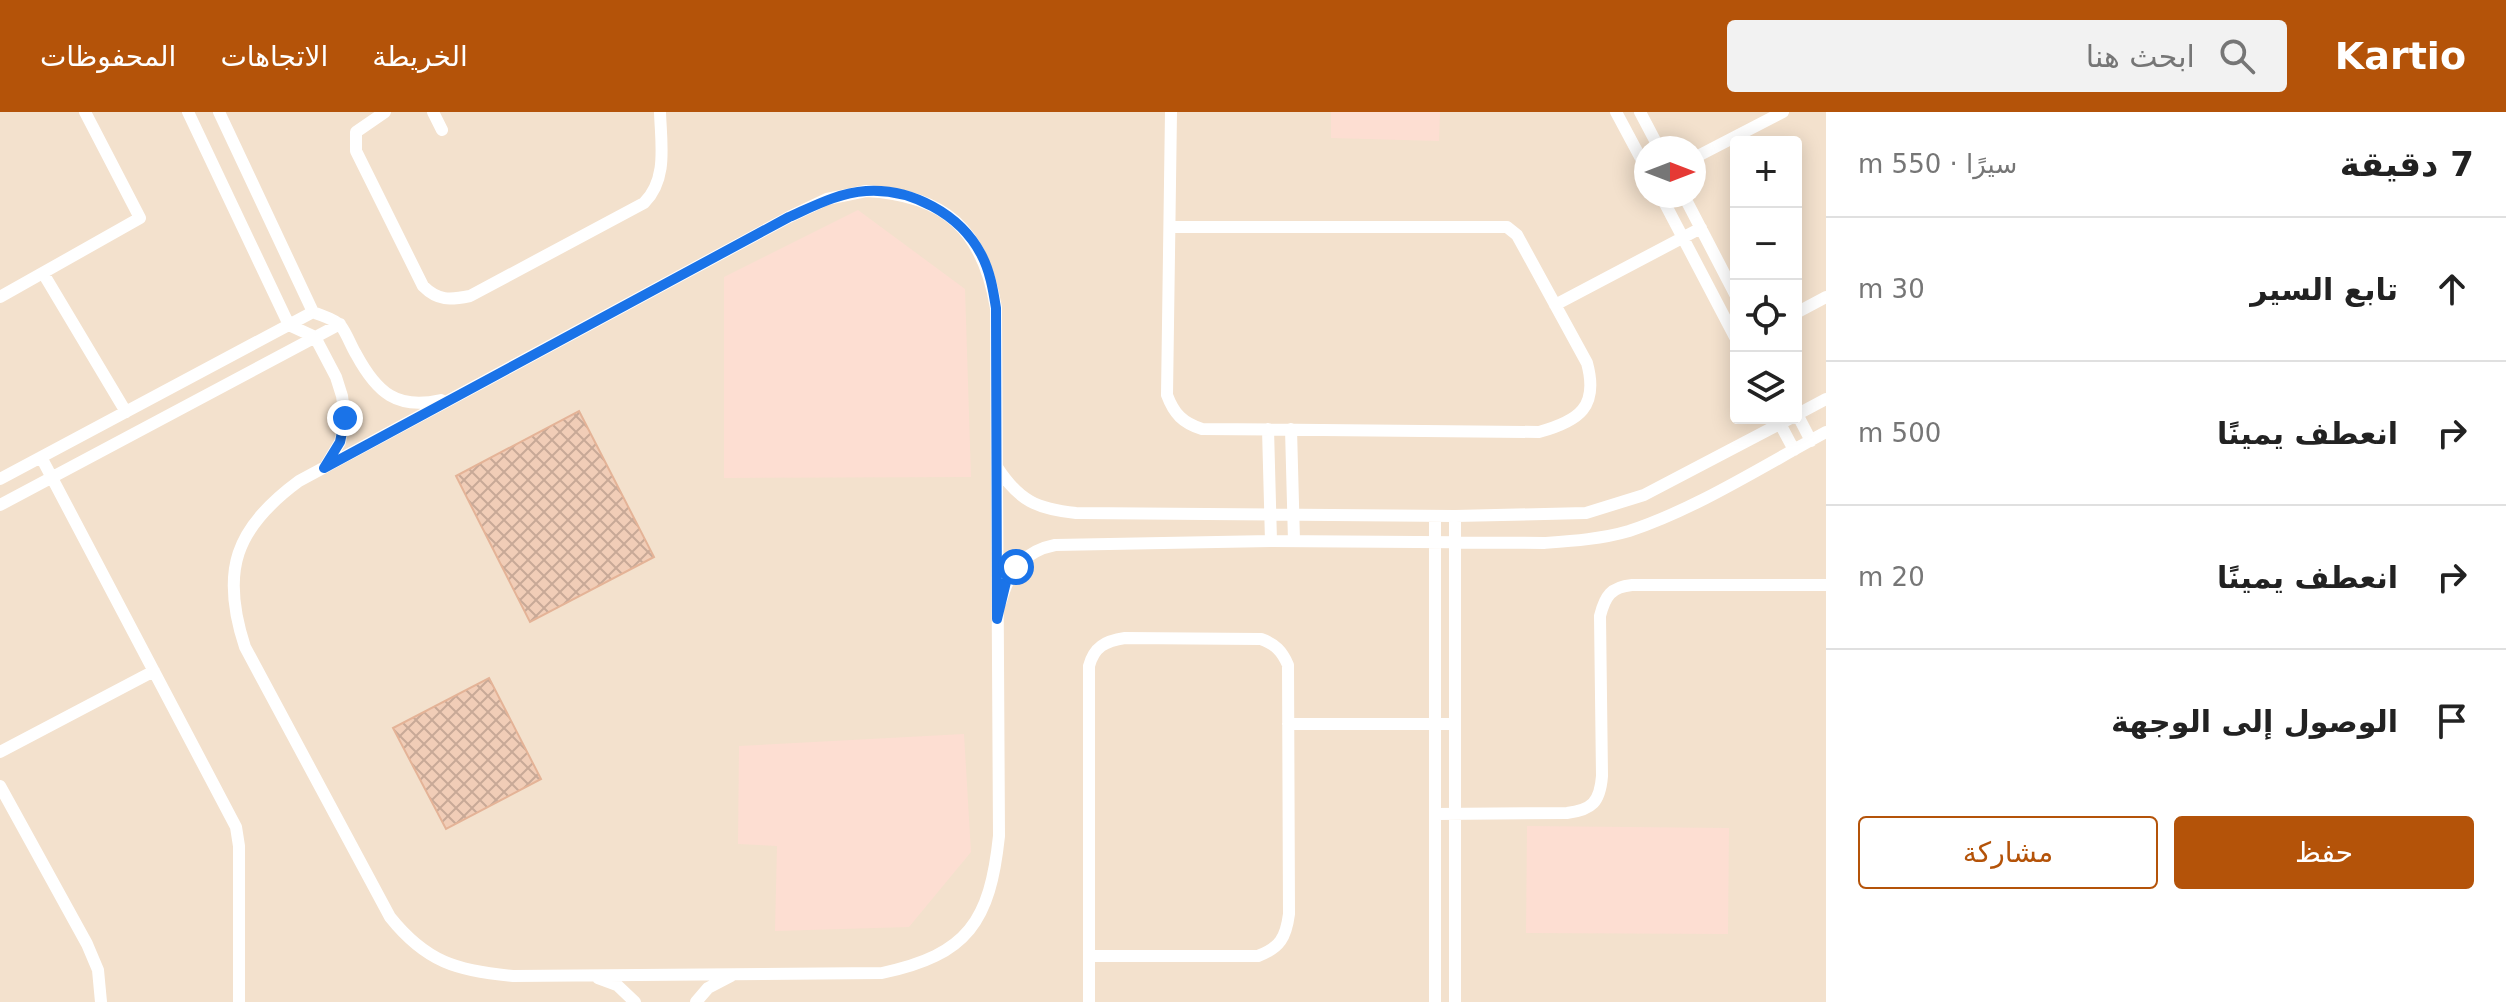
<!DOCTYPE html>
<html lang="ar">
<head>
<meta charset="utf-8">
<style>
	:root { --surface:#fff; --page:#f2f2f2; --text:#222; --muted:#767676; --line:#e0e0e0; --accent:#b45309 }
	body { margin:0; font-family:"DejaVu Sans",Cairo,sans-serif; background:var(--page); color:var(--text); direction:rtl }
	.controls { position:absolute; right:24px; top:24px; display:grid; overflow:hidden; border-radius:8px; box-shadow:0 4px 20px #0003 }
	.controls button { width:72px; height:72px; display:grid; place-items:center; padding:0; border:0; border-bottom:2px solid var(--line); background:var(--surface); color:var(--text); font:40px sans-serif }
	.compass { position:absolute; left:1634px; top:24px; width:72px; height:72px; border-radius:50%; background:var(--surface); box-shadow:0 4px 20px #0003; rotate:90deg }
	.stop { position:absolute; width:24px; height:24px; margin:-18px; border:6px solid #1a73e8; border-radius:50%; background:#fff }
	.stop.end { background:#1a73e8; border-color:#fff; box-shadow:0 2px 8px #0008 }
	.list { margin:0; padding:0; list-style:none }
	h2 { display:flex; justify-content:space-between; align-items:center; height:104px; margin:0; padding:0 32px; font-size:34px }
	h2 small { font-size:26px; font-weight:400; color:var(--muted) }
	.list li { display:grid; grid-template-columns:52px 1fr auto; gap:24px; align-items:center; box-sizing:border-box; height:144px; padding:0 32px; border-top:2px solid var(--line) }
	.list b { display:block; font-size:30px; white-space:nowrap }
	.list em { font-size:26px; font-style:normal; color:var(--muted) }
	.actions { display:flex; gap:16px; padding:24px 32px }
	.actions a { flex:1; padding:18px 0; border:2px solid var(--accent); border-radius:8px; text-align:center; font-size:28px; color:var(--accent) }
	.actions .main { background:var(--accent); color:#fff }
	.icon { flex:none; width:44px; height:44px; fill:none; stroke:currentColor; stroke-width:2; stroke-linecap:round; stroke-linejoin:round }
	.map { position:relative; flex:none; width:1826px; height:890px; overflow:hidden; direction:ltr }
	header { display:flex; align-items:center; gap:48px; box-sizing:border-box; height:112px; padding:0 40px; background:var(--accent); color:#fff }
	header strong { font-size:38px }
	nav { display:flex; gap:44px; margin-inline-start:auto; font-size:28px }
	.search { width:560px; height:72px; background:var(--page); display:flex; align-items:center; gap:20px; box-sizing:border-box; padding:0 28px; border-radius:8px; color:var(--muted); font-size:30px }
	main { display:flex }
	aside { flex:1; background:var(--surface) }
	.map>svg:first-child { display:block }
	.residential { fill:#f3e1cd; fill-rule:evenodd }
	.commercial { fill:#fdded2 }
	.building { fill:url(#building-cross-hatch); stroke:#e4b397; stroke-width:2 }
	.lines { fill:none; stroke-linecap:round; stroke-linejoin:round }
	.minor { stroke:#fff; stroke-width:12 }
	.route { stroke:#1a73e8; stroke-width:10 }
</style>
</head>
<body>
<header>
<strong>Kartio</strong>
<div class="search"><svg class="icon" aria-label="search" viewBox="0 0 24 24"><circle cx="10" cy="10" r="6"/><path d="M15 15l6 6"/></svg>ابحث هنا</div>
<nav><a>الخريطة</a><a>الاتجاهات</a><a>المحفوظات</a></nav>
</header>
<main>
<aside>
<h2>7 دقيقة<small>سيرًا · 550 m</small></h2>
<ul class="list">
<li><svg class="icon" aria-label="ahead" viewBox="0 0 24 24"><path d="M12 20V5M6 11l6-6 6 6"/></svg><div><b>تابع السير</b></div><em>30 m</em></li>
<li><svg class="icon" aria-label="right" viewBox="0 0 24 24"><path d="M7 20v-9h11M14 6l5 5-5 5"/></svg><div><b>انعطف يمينًا</b></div><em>500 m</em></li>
<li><svg class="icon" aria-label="right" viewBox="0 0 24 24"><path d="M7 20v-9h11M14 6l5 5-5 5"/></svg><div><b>انعطف يمينًا</b></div><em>20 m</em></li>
<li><svg class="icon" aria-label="arrive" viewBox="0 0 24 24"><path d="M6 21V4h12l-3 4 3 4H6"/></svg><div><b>الوصول إلى الوجهة</b></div></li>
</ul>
<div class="actions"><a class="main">حفظ</a><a>مشاركة</a></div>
</aside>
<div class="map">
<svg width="1826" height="890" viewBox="0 0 1826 890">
	<defs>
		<pattern id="building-cross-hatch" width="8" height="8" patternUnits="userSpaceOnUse" patternTransform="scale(2)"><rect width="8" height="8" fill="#f1cdb7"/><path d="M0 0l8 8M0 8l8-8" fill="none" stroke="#c8a997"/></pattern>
	</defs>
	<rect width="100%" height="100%" fill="#fcf0df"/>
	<!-- residential -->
	<path class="residential" d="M0,0h1826v890h-1826zM1736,30h60v276h-60zM1646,36h48v48h-48z"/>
	<!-- commercial -->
	<path class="commercial" d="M1331,0h109l-1,29 -108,-3z
		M858,98l107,79 6,188 -247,1v-201z
		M964,622l7,118 -62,75 -134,4 2,-85 -39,-2 1,-98z
		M1527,714l202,2 -1,106 -202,-1z"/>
	<!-- building -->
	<path class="building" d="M579,299l75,146 -124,65 -74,-146z
		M489,566l52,101 -95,50 -53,-101z"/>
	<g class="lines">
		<!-- minor -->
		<path class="minor" d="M188,0l101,213 26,12 21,40 6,19 3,22 -5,24 -15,25
			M219,0l94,200c9,4 22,7 28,14 6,8 10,20 15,28 21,39 41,56 85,46
			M385,0l-29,20v19l67,135c15,15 27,14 47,10l174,-93c24,-24 17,-59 16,-91
			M433,0l9,18
			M1616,0l30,56
			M1640,0l19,36
			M1694,46l89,-46
			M866,79c79,4 117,39 130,117l3,528c-9,85 -31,119 -117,137l-369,3c-56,-5 -87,-14 -123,-59l-145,-270c-25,-76 -10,-119 54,-166l490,-264 38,-18z
			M1661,84l75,143
			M1684,84l52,100
			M1170,115h337l10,8 70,128c12,44 -8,58 -48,69l-337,-3c-19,-6 -28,-15 -35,-34l4,-283
			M43,161l83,139
			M0,185l140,-79 -55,-106
			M1555,193l146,-77
			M1796,201l30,-16
			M1796,300l15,29
			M1796,303l30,-16
			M1777,306l17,32
			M1268,317l3,112
			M1291,317l3,112
			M41,345l195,370 3,19v156
			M997,355c22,34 40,42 79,46l379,3 131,-3 58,-18 147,-77
			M0,367l313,-167
			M0,393l340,-181
			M1435,404v486
			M1455,404v486
			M1001,489c8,-30 23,-50 54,-56l216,-4 273,2c28,-2 58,-4 85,-12 67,-22 134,-65 197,-99
			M1288,612h167
			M0,640l154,-81
			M0,674l87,158 11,26 3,32
			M1435,702l132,-1c25,-3 33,-11 35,-37l-2,-160c5,-20 11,-29 32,-31h194
			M1089,844h169c22,-8 28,-19 31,-42l-1,-249c-6,-14 -13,-21 -27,-26l-136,-1c-20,3 -31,9 -36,28v336
			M598,866l19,7 18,17
			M696,890l12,-14 23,-12"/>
	</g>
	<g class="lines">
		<!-- route -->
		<path class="route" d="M345,306l-5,24 -16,26 465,-251c25,-11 49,-24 77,-26 45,-3 94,23 115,63 9,17 12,35 15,54l1,311 9,-37 10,-15"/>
	</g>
</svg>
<div class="controls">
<button>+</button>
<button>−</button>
<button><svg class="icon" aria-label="locate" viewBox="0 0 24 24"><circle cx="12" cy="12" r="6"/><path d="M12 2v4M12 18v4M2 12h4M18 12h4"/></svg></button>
<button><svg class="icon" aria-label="layers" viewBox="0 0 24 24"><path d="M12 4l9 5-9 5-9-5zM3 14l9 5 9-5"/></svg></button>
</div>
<svg class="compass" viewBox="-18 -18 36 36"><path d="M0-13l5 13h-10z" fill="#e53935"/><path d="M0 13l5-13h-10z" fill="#767676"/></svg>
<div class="stop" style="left:1016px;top:455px"></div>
<div class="stop end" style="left:345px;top:306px"></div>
</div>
</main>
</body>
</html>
